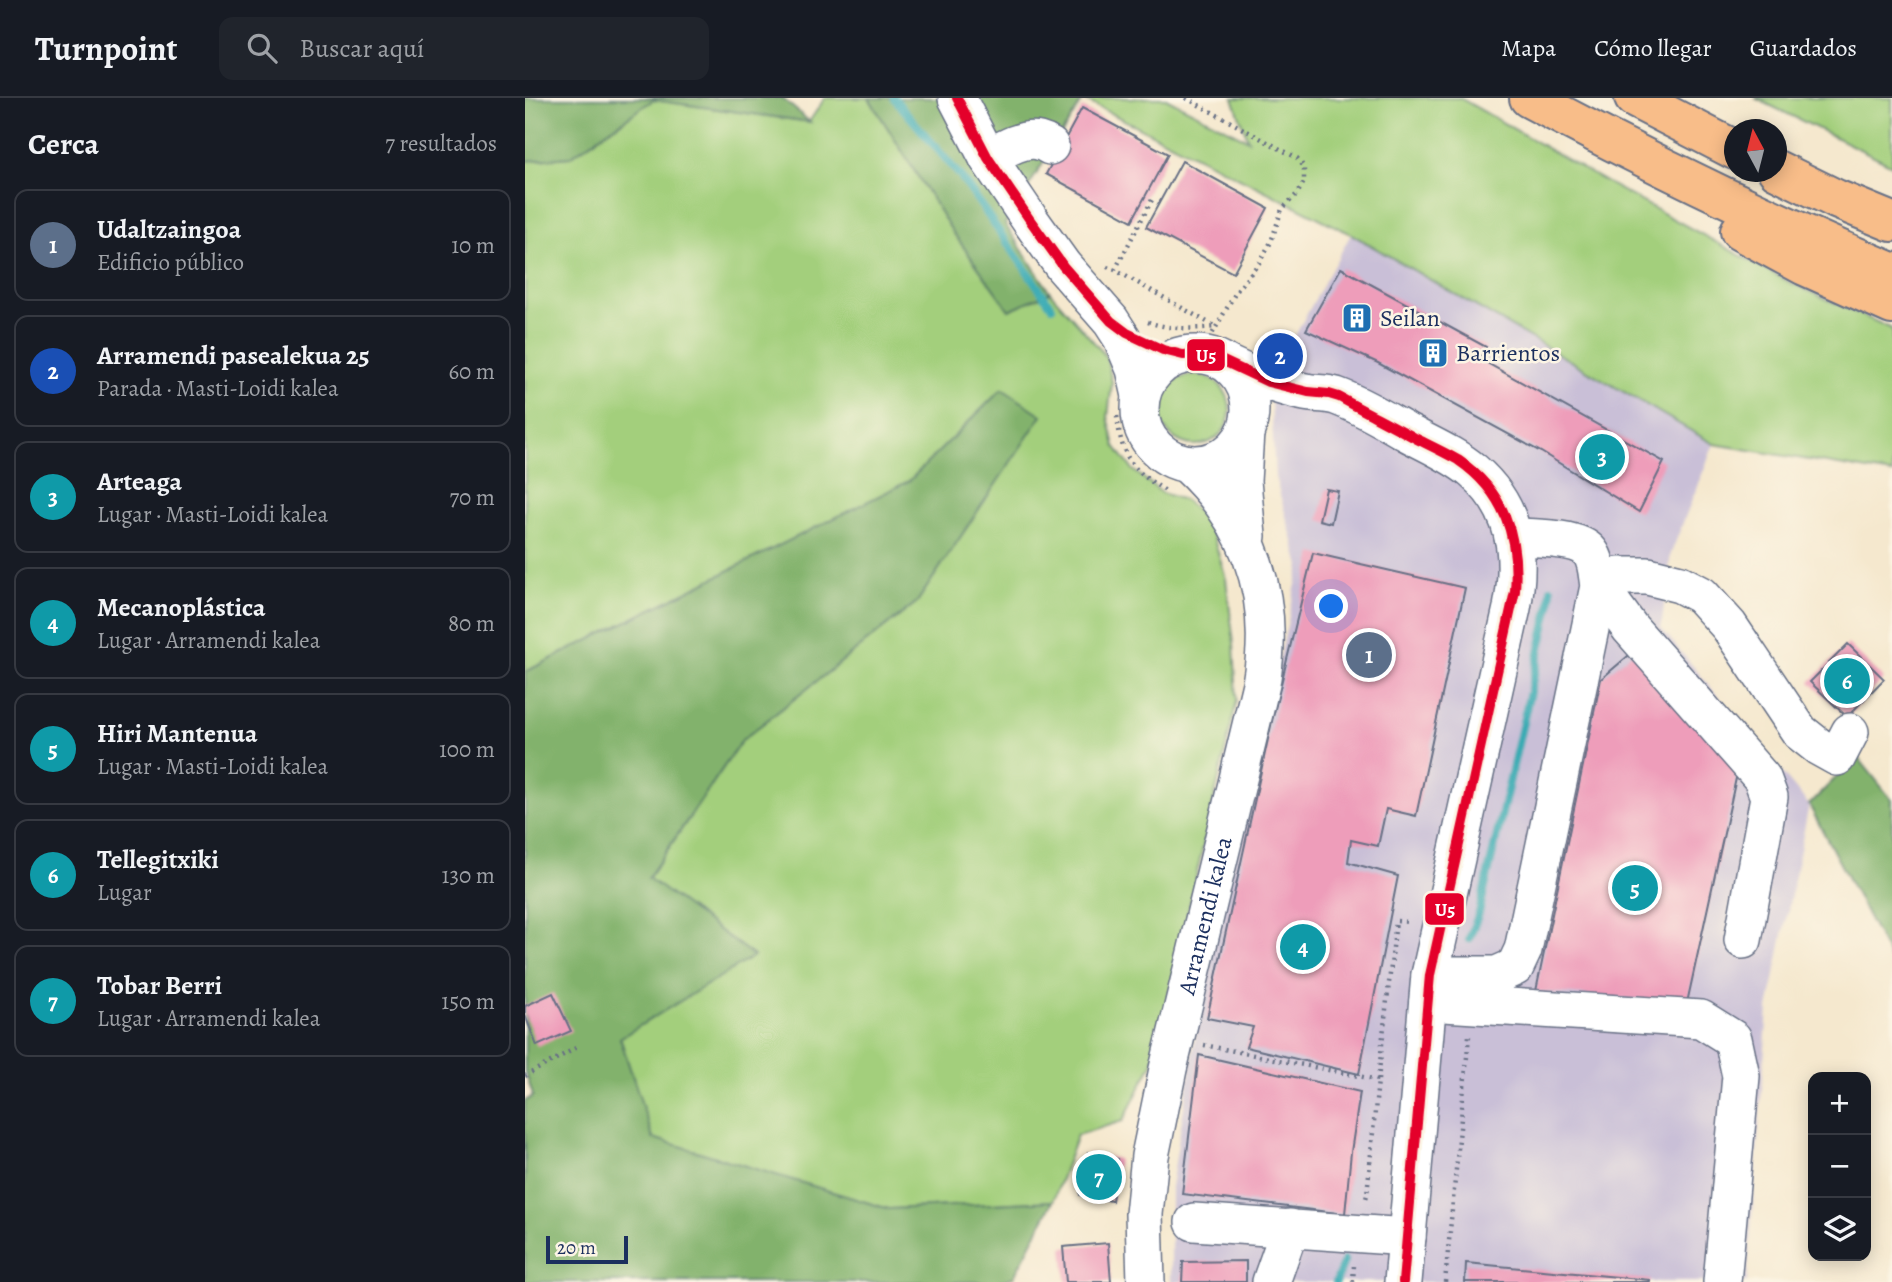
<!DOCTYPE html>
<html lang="es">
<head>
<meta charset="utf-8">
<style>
	:root { --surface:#171b24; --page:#20242c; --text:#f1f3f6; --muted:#9ea1a6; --line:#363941; --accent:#1f6fb2 }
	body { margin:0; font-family:Alegreya,serif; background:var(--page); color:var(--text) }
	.controls { position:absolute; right:21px; bottom:21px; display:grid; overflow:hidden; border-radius:14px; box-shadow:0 4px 18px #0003 }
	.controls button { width:63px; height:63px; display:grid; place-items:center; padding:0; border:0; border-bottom:2px solid var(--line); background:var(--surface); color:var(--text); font:35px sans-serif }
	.compass { position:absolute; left:1199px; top:21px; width:63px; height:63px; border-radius:50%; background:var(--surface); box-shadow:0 4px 18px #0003; rotate:353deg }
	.scale { position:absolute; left:21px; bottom:18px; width:82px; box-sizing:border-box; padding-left:7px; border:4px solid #1b2f5e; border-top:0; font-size:19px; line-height:24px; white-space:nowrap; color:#1b2f5e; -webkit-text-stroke:5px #fcf5e5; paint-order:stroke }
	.you { position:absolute; left:807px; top:509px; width:24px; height:24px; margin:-18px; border:5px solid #fff; border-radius:50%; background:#1a73e8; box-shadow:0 0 0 10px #1a73e833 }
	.badge { display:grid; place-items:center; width:46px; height:46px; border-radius:50%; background:var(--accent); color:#fff; font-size:23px; font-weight:700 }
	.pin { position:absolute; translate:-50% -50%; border:4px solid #fff; box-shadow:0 2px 7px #0006 }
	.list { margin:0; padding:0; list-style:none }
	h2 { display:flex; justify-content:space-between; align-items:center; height:91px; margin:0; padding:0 28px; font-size:30px }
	h2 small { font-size:23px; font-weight:400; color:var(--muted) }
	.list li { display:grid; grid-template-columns:46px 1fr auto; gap:21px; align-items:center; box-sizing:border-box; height:112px; margin:0 14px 14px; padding:0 14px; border:2px solid var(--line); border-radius:14px }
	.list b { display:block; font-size:26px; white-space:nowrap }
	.list p { margin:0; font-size:23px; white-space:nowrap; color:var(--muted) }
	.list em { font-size:23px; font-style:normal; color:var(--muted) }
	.icon { flex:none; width:38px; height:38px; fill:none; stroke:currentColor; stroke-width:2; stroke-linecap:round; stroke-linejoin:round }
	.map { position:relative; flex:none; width:1367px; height:1184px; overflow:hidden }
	header { display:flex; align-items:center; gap:42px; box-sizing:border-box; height:98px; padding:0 35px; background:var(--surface); border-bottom:2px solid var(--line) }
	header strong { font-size:33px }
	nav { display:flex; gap:38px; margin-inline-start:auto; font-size:24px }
	.search { width:490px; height:63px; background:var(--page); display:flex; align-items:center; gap:18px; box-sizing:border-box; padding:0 24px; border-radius:14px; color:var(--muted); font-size:26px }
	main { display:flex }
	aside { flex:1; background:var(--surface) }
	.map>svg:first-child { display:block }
	.industrial { fill:#c9bfd7 }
	.green { fill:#a3cf7c; stroke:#5f7f6d; stroke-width:2 }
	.forest { fill:#82b26c; stroke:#4e7065; stroke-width:2 }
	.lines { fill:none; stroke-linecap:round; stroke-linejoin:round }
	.stream { stroke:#3aabb4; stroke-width:8 }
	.building { fill:#ee9dba }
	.minor-casing { stroke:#677085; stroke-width:40 }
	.highway-casing { stroke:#677085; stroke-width:42 }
	.path { stroke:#677085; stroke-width:4.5; stroke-dasharray:2 5; stroke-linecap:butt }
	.minor { stroke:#fff; stroke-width:37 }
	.highway { stroke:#f8bd89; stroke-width:38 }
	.bus-1-casing { stroke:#fcf5e5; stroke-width:16 }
	.bus-1 { stroke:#e4002b; stroke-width:10 }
	.labels { text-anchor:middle; stroke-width:5; stroke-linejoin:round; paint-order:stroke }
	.poi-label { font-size:24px; fill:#1b2f5e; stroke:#fcf5e5; text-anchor:start }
	.street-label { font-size:24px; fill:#1b2f5e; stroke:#fcf5e5 }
	.line-badge { stroke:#fcf5e5; stroke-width:2.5 }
	.badge-label { font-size:19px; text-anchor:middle; font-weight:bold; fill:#fff }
</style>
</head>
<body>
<header>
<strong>Turnpoint</strong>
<div class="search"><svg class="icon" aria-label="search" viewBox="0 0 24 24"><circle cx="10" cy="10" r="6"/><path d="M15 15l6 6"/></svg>Buscar aquí</div>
<nav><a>Mapa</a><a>Cómo llegar</a><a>Guardados</a></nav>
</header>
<main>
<aside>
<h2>Cerca<small>7 resultados</small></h2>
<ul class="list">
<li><span class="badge" style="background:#5c6f8a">1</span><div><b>Udaltzaingoa</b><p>Edificio público</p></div><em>10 m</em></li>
<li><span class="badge" style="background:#1a4fb4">2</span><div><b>Arramendi pasealekua 25</b><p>Parada · Masti-Loidi kalea</p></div><em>60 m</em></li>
<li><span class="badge" style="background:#0f9aa8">3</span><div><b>Arteaga</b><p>Lugar · Masti-Loidi kalea</p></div><em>70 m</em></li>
<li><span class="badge" style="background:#0f9aa8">4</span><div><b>Mecanoplástica</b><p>Lugar · Arramendi kalea</p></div><em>80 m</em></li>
<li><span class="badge" style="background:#0f9aa8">5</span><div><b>Hiri Mantenua</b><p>Lugar · Masti-Loidi kalea</p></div><em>100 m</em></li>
<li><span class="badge" style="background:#0f9aa8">6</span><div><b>Tellegitxiki</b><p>Lugar</p></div><em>130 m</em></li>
<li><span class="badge" style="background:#0f9aa8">7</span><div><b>Tobar Berri</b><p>Lugar · Arramendi kalea</p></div><em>150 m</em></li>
</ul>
</aside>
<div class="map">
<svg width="1367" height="1184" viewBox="0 0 1367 1184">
	<rect width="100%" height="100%" fill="#fcf5e5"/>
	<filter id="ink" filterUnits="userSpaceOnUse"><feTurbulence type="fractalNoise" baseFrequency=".0143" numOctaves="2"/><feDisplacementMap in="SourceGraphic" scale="14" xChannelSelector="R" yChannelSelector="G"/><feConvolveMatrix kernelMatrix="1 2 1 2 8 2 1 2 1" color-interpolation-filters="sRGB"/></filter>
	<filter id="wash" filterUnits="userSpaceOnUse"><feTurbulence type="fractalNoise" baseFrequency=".00686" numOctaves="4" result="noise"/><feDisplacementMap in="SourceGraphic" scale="28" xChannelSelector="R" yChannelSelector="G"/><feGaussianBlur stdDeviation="1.57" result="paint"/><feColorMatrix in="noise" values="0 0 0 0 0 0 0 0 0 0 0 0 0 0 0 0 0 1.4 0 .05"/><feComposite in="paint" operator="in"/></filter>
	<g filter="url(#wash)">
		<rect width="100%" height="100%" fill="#f5e8ce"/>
		<!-- industrial -->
		<path class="industrial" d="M826,136l363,210 -43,109 -10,75 148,177 -41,204 -21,273h-576v-95l33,-202 64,-272 32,-147 -25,-89 -5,-96z"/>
		<!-- green -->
		<path class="green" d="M300,0h44l83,133 57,79 41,-18 56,64 6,26 -4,35 7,29 17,23 30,24 22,7 19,16 9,17 14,46 8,65 3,56 -84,362 -30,59 -46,14 -24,66 -164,8 -237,-71 -32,-101 133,-81 -105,-77 94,-139 175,-138 124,-187 -39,-26 -93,92 -384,191v-511l45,-4 83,-57 156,22z
			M559,0h82l82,42 -15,-42h227l151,87 180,98 101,46v145l-178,-30 -363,-210 -267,-134z
			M1230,0h137v67z
			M635 312a35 35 0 1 1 70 0a35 35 0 1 1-70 0Z"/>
		<!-- forest -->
		<path class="forest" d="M0,0h257l28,24 -157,-22 -83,57 -45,4z
			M344,0h215l-79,126 45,68 -41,18 -57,-79z
			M477,291l40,26 -125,187 -175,138 -94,138 106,78 -134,82 33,100 236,71 164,-8 -39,76 -17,5h-472v-181l8,-5 -8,-25v-399l384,-191z
			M1332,658l35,44v162l-83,-157z"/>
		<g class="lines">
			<!-- stream -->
			<path class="stream" d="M369,0l67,79 91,130
				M944,841l10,-26 71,-308 1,-16
				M811,1184l8,-21"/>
		</g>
		<g id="blocks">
			<!-- building -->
			<path class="building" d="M557,10l86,46 -36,67 -86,-47z
				M657,63l86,47 -35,65 -87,-46z
				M816,170l145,79 -6,12 184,103 -25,50 -98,-60 -163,-89 -72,-33z
				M801,391l12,2 -7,32 -12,-3z
				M788,455l152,35 -49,228 -30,-7 -8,37 -27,-6 -3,22 50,14 -39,198 -113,-27 7,-20 -46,-9 65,-297z
				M1323,546l36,35 -37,38 -37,-35z
				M1109,553l104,118 -51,234 -151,-12 65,-312z
				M28,895l18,38 -34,15 -12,-31v-9z
				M674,957l161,37 -9,60 -6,62 -163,-20z
				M563,1055l30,6 -6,42 -32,-6z
				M583,1145l3,39h-45l-3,-35z
				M721,1163v21h-64l1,-20z
				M941,1165l184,17v2h-185z"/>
		</g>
	</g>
	<g filter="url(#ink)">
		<use href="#blocks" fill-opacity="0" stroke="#677085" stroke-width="2"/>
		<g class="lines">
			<!-- minor casing -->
			<g class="minor-casing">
				<g id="minor">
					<path d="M432,0l31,60 42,62 33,46 48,55 11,17 13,31 6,27"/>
					<path d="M463,60c14,-8 35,-21 51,-17 4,1 8,3 11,5"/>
					<circle cx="670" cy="311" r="55"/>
					<path d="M704,267c25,12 49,22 76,27 10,2 21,1 31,4 25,9 49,24 72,37 22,12 46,22 65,38 43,37 49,84 39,137l-82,367 -27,307"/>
					<path d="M720,334l-3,49 5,55"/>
					<path d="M1218,842l26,-143 -7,-19 -132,-150 -31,-42 20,-10h29l32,8 21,11 28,31 71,106 19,15 18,10 13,-25"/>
					<path d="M905,877h67l18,-8 8,-17 76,-364c-2,-11 -2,-25 -9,-34 -12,-15 -58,-14 -77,-15"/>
					<path d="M903,904l273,17 32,20 8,37 -19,206"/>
					<path d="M669,1124l213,15"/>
					<path id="s1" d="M621,1184l-2,-68 6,-58 18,-87 93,-385c15,-86 -10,-161 -74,-220"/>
					<path d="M746,1184l19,-54"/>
				</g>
			</g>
			<!-- highway casing -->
			<g class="highway-casing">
				<path id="highway" d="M1004,0c118,63 239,122 363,174
					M1109,0l101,52
					M1252,72l59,29 56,23
					M1215,133l65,35 87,39"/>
			</g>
			<!-- path -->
			<path class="path" d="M661,0l111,60 7,9v15l-7,12 -15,15 -11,33 -12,21 -23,29 -26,46
				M582,169l8,3 101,57
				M590,172l39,-74
				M623,224c23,8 44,7 67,5
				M592,318c5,43 14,53 50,76
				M679,947l174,35 -11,115 -2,7
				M0,978l51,-28
				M853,982l18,-159 14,1
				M828,1184l1,-17
				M920,1184l24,-246"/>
			<!-- minor -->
			<use href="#minor" class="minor"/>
			<!-- highway -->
			<use href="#highway" class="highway"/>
			<!-- bus-1 casing -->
			<g class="bus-1-casing">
				<path id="bus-1" d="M432,0l31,60 42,62 33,46 48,55 16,12 36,17 20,5 18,-1 16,4 51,24 40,10 21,2 10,3c25,14 51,27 76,41 14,7 29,14 43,22 47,32 61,77 57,131l-85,384 -27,307"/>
			</g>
			<!-- bus-1 -->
			<use href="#bus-1" class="bus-1"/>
		</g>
	</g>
	<!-- icons -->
	<defs>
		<g id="building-square" transform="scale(1.575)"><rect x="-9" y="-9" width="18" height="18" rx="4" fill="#1f6fb2" stroke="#fcf5e5"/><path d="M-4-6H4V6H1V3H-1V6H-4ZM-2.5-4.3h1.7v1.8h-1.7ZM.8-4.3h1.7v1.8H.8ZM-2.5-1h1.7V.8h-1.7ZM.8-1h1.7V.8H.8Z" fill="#fff"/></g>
	</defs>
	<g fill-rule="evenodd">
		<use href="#building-square" x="832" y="220"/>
		<use href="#building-square" x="908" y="255"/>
	</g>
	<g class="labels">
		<!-- poi labels -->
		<g class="poi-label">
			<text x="855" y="228">Seilan</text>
			<text x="931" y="263">Barrientos</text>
		</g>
		<!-- street labels -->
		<g class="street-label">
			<text dy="8" stroke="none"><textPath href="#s1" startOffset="373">Arramendi kalea</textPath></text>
		</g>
	</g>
	<g class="line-badge">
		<rect x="661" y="240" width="40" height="34" rx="7" fill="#e4002b"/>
		<rect x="899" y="794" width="41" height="34" rx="7" fill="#e4002b"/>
	</g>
	<g class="badge-label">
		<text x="681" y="264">U5</text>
		<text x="920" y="818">U5</text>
	</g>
</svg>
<div class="controls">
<button>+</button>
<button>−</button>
<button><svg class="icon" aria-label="layers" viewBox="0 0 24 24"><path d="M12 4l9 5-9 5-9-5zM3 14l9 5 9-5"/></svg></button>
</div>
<svg class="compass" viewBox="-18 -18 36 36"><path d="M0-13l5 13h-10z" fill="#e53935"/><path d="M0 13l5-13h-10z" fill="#9ea1a6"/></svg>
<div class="scale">20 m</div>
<div class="you"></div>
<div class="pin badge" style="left:844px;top:557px;background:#5c6f8a">1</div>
<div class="pin badge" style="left:755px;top:258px;background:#1a4fb4">2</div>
<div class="pin badge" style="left:1077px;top:359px;background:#0f9aa8">3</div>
<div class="pin badge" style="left:778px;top:849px;background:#0f9aa8">4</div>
<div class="pin badge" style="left:1110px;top:790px;background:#0f9aa8">5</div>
<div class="pin badge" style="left:1322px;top:583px;background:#0f9aa8">6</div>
<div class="pin badge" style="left:574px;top:1079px;background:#0f9aa8">7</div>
</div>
</main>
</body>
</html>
